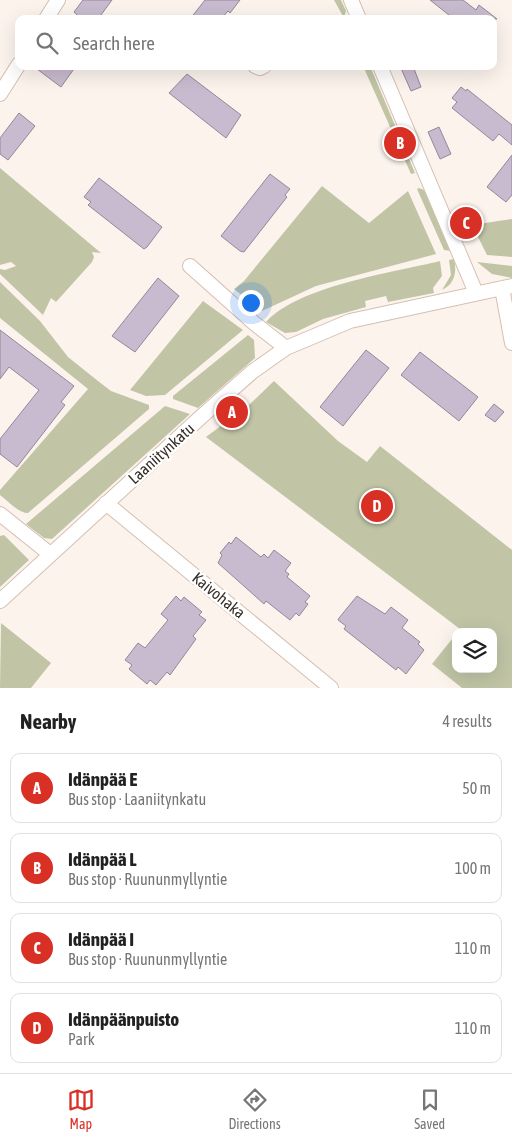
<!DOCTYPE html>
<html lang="en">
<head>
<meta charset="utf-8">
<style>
	:root { --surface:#fff; --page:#f6f6f6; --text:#222; --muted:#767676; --line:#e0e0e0; --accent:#d93025 }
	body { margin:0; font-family:"Asap Condensed",sans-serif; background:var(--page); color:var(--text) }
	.controls { position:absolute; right:15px; bottom:15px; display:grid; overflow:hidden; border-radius:10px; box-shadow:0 5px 20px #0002 }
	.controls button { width:45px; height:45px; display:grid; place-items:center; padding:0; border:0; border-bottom:1px solid var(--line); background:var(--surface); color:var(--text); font:25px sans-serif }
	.you { position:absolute; left:250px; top:302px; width:18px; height:18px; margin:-12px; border:4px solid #fff; border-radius:50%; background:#1a73e8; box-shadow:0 0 0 8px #1a73e833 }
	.badge { display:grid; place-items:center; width:32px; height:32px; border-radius:50%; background:var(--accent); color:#fff; font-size:16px; font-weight:700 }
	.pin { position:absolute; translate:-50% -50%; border:2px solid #fff; box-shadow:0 1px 5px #0006 }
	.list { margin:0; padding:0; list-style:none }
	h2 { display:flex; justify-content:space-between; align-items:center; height:65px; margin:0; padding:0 20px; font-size:21px }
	h2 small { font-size:16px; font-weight:400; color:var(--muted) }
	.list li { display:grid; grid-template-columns:32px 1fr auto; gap:15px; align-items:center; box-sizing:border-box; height:70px; margin:0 10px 10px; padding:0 10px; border:1px solid var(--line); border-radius:10px }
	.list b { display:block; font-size:19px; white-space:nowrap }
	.list p { margin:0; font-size:16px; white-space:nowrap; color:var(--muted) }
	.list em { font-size:16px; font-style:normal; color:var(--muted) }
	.icon { flex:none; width:28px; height:28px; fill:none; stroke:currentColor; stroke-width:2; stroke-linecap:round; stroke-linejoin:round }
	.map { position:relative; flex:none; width:512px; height:688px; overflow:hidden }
	.search { position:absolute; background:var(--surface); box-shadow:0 5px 20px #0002; left:15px; right:15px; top:15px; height:55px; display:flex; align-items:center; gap:12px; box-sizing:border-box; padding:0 18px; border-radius:10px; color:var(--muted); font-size:19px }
	.sheet { height:385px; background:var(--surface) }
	nav { display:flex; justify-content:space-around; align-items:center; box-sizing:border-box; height:70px; border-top:1px solid var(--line); background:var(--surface); font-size:14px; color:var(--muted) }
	nav a { display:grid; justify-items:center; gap:2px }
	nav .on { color:var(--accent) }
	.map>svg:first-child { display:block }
	.green { fill:#c1c5a6 }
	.building { fill:#c9bbcf; stroke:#95879a }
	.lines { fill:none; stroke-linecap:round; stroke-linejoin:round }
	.minor-casing { stroke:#d5bfb1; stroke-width:16 }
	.minor { stroke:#fff; stroke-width:14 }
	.labels { text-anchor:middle; stroke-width:5; stroke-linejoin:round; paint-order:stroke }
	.street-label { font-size:16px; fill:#372e28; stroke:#fff }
</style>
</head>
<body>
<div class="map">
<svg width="512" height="688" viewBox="0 0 512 688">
	<rect width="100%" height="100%" fill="#fcf3ed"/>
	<!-- green -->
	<path class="green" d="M334,0h7l5,11 -2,7z
		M363,66h7l45,107 -4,1z
		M0,168l101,85 -9,-1 2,5 -2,5 -36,40 -5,-4 -8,17 -43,-41v-5l5,1 11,-4 -5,-4 -11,3z
		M322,186l47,37 39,-32 28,63 -120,32 -54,25 -28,-22 10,-8z
		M419,188l5,2 27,61 -7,-1 -27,-61z
		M512,219v38l-25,-2 -15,-30z
		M454,259c3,13 1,25 -12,31l9,-15 -2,-15z
		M440,261l2,15 -9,12 1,5 -46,9 -2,-6 -21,5 1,6 -43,12 -27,13 -11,1 -19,-11c33,-36 125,-49 174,-61z
		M477,262l35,4v12l-20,-4z
		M0,282l40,39 28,36 30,24 13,10 38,14v4l-121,104c-10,0 -20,-12 -28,-18v-5l88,-101 -88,-71z
		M203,301l40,29 -78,65 -19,1 -16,-6z
		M248,335l6,5 1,18 -57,50 -25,-9v-3z
		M274,381l64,60 29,21 13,-16 132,104v138h-50l-30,-24 24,-30v35h37v-37h-35l2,-3 -254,-192 43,-32z
		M165,406l25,8 -138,125 -8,-1 -18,-14z
		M4,535l25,25 -29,27v-51z
		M1,623l50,40 -20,25h-31z"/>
	<!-- building -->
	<path class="building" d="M83,0h29l-14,19h-16l-8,-7z
		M205,0h35l-10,13 -2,-2 -7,8h-31z
		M430,0h33l13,10 3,-5 18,14h-43z
		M33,66h43l-15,21z
		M400,66h13l8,21 -10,4z
		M187,74l54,41 -15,23 -57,-45z
		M461,87l5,4 1,-2 45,36v20l-13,-11 -6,7 -41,-33 5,-6 -5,-4z
		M19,113l16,13 -27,34 -8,-6v-16z
		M439,127l12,27 -11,5 -12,-27z
		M512,155v40l-6,7 -19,-15z
		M270,174l20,15 -5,6 2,2 -43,55 -4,-1 -19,-15z
		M99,178l63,49 -15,20 -3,2 -56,-44 3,-3 -7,-5z
		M158,278l21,18 -44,56 -23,-16z
		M0,330l74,56 -13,16 4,3 -48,62 -17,-13v-15l39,-49 -30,-23 -9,12z
		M366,350l23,18 -46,58 -23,-19z
		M420,352l58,45 -19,24 -58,-46z
		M494,404l10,8 -9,10 -10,-7z
		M236,537l25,20 3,-3 4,4 6,-8 17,13 -6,8 4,3 -2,3 23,19 -5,6 3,2 -9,12 -3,-3 -6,7 -24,-19 -2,3 -46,-41 4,-8 -2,-2 9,-11 2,2z
		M176,596l5,5 3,-4 18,15 -3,3 7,5 -13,16 3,3 -26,36 -3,-3 -11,13 -6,-5 -3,4 -18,-15 3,-4 -7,-5 13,-17 7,5 23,-28 -7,-6z
		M357,596l28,18 6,-7 17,13 -6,8 18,14 -2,2 6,6 -18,24 -8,-7 -2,3 -52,-41 2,-3 -8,-6 1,-2z"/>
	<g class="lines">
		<!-- minor casing -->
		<g class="minor-casing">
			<path id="minor" d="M351,0l8,19
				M46,19l12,-19
				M255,66l5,2 4,-2
				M380,66l96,227
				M0,94l19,-30
				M190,266l64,57 32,25
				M502,288l10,55
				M106,503l225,185
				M0,514l50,40
				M0,601l202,-185 50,-44 34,-24 64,-27 162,-35"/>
		</g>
		<!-- minor -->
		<use href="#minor" class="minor"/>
	</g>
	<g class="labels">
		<!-- street labels -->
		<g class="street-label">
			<text transform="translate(161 453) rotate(-42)" y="6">Laaniitynkatu</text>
			<text transform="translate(219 595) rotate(39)" y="6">Kaivohaka</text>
		</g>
	</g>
</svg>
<div class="controls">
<button><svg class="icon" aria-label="layers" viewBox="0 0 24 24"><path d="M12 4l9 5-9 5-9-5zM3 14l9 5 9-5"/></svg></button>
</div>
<div class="you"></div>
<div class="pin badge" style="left:232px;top:412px">A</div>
<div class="pin badge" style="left:400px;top:143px">B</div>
<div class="pin badge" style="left:466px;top:223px">C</div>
<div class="pin badge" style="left:377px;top:506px">D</div>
<div class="search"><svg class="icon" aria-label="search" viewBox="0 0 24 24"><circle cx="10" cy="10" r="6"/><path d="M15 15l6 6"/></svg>Search here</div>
</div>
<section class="sheet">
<h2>Nearby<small>4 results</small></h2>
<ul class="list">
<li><span class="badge">A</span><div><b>Idänpää E</b><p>Bus stop · Laaniitynkatu</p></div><em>50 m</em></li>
<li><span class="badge">B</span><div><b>Idänpää L</b><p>Bus stop · Ruununmyllyntie</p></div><em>100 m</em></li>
<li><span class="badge">C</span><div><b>Idänpää I</b><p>Bus stop · Ruununmyllyntie</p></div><em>110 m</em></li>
<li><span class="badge">D</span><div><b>Idänpäänpuisto</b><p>Park</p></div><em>110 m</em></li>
</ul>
</section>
<nav>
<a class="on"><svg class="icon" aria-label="map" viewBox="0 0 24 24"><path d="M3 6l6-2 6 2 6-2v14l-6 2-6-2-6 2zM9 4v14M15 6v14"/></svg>Map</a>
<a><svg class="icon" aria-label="directions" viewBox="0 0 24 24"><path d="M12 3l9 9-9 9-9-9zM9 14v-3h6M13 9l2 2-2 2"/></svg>Directions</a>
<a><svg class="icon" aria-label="saved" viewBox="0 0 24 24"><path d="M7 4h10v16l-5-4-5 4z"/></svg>Saved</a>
</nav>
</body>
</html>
